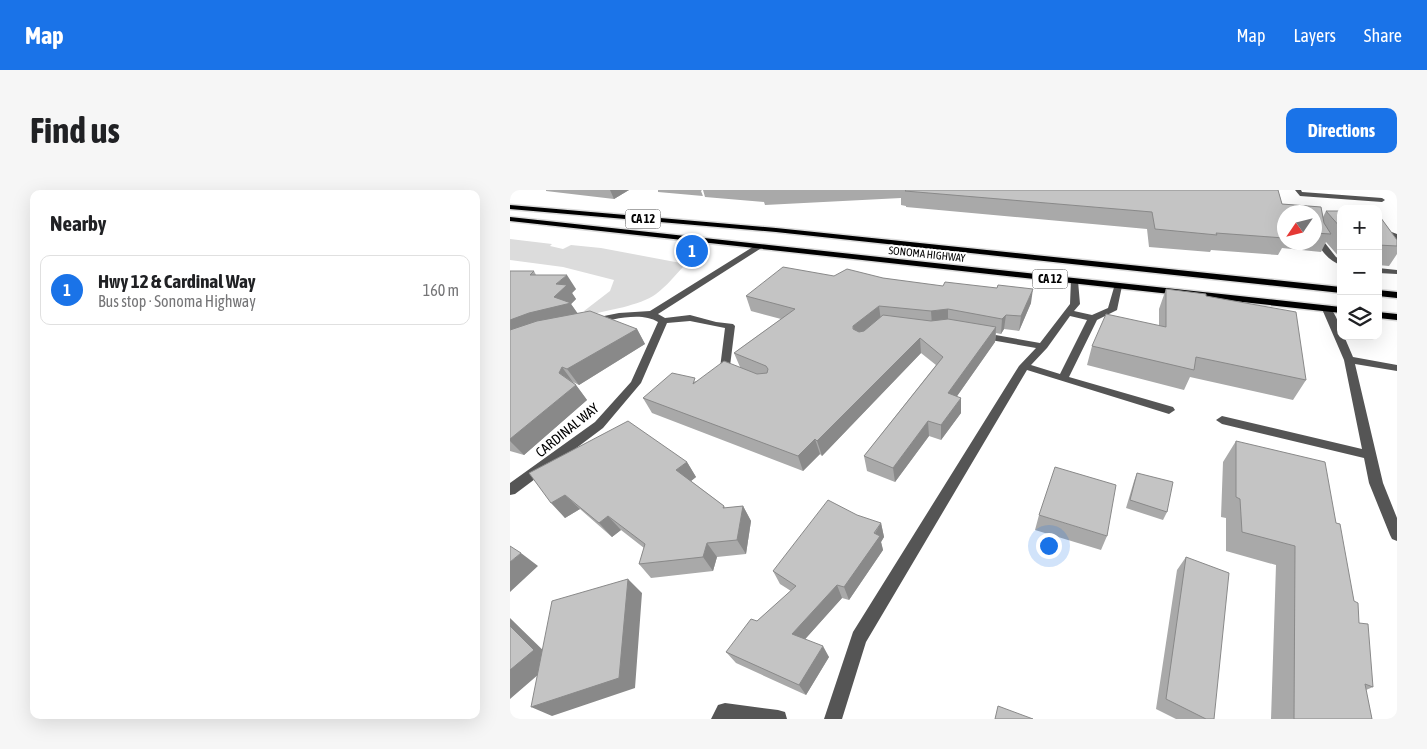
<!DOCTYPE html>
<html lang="en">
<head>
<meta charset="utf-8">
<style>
	:root { --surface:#fff; --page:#f6f6f6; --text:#202124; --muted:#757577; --line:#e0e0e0; --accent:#1a73e8 }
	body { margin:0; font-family:"Asap Condensed",sans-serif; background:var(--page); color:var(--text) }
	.controls { position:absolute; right:15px; top:15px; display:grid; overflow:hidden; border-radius:10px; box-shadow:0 5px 20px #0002 }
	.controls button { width:45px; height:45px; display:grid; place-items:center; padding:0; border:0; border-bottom:1px solid var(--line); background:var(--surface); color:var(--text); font:25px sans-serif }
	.compass { position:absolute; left:767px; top:15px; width:45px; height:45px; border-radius:50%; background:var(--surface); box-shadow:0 5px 20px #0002; rotate:235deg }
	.you { position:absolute; left:538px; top:355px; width:18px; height:18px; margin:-12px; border:4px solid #fff; border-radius:50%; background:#1a73e8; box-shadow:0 0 0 8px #1a73e833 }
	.badge { display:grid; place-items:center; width:32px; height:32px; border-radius:50%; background:var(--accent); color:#fff; font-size:16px; font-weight:700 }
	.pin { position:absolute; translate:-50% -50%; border:2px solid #fff; box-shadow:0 1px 5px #0006 }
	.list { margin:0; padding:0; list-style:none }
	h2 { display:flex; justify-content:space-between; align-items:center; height:65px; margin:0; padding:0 20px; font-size:21px }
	h2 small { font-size:16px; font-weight:400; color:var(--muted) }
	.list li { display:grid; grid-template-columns:32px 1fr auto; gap:15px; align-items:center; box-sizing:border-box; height:70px; margin:0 10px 10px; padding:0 10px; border:1px solid var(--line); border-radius:10px }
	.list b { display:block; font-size:19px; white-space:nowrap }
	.list p { margin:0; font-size:16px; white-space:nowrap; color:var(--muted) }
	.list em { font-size:16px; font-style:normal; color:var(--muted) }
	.icon { flex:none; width:28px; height:28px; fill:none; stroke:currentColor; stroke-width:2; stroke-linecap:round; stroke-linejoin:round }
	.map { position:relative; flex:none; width:887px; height:529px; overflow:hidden; border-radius:10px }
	header { display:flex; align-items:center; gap:30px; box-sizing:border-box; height:70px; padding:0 25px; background:var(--accent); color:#fff }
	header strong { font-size:24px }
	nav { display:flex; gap:28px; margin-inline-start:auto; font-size:18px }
	.intro { display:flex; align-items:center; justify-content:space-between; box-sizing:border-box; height:120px; padding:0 30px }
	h1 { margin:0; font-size:35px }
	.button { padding:12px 22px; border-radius:10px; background:var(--accent); color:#fff; font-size:18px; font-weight:700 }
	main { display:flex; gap:30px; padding:0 30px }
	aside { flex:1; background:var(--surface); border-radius:10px; box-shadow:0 5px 20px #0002 }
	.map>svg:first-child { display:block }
	.green { fill:#dcdcdc }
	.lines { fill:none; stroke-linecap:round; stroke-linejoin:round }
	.major-casing { stroke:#dbdbdb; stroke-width:3 }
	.minor { fill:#555; fill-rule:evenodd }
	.major { fill:#000; fill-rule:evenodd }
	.wall { fill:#a9a9a9; fill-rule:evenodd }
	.shaded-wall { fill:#898989 }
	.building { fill:#c4c4c4; stroke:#898989 }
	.labels { text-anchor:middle; stroke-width:4; stroke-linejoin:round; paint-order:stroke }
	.far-street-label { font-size:11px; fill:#000; stroke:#fff }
	.shield { fill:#fff; stroke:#4c4c4c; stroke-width:1 }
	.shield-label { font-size:12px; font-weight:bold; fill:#000 }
	.street-label { font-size:14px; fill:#000; stroke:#fff }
</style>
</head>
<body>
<header>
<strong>Map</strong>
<nav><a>Map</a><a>Layers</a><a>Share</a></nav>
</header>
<div class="intro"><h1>Find us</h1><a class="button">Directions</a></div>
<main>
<aside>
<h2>Nearby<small></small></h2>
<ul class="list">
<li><span class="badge">1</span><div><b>Hwy 12 &amp; Cardinal Way</b><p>Bus stop · Sonoma Highway</p></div><em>160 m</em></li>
</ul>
</aside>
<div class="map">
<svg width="887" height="529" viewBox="0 0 887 529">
	<rect width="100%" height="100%" fill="#fff"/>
	<!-- green -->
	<path class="green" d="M0,49l42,5 -2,2 13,3 8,-4 30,3 85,16c-10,10 -19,22 -30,30 -17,12 -48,16 -67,21l-5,-4 26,-20 4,-11 -51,-13 -53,-7z"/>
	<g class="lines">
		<!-- major casing -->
		<g class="major-casing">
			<path id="major" d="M0,15l266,23 565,59v6l-565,-61 -266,-23z
				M0,27l831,90v6l-831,-92z
				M868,100l19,2v6l-19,-2z
				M868,122l19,2v6l-19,-2z"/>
		</g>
		<!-- minor -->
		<path class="minor" d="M785,0h6l1,2 80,6 3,2 -3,2 -82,-6z
			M868,37l19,7v6l-19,-8z
			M804,39l22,28 5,3v5c-14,-4 -27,-22 -27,-36z
			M246,55l7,2 -105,67 7,4 25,-3 26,7 17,2 2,2 -5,40 8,5 -1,2h-8l-9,-5 5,-40 -35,-7 -23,2 -26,60 -38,45 -88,66 -5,1v-12l85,-61 36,-40 27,-60c-17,-11 -47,-2 -66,2l-5,-3 2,-2 30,-6 31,-2z
			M868,78l19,2v4l-19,-1z
			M561,89l7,2 2,23 -6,7 18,4 16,-7 7,-24 7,2 -5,24 -20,10 -28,57 104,30 2,3 -6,4 -142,-44 -161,272 -24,77h-18l29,-87 166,-266 17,-18 -57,-10 -5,-3 5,-3 61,11 30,-39zM560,126l17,4 -27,54 -29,-9 16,-17z
			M817,116c8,4 14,21 14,30h3l9,21 44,8v6l-42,-7 28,119 14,35v23l-5,-2 -2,-4 -21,-52 -5,-25 -142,-34 -6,-4 6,-4 140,33 -18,-89 -22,-51z
			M215,513l53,7 7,2 2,7h-76l7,-14z"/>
		<!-- major -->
		<use href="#major" class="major"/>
	</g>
	<!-- wall -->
	<path class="wall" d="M36,0h83l-15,9 -68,-8z
		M148,0h44l-1,1 2,5 -45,-4z
		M193,0h575l4,14 39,3 2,10 3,-6h15v48l-15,-17 -5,10 -39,-4 -4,7 -67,-5 -1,2 -61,-5 -2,-18 -241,-22v-1l-5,-1v-7l-136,7 -1,-3 -59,-5zM774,22h30v30h-30z
		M868,24l19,26v14l-8,12 -11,-1z
		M0,81h24l2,4 40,14 -4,4 4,6 -5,5 6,9 60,16 8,15 -66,41 -6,-3 3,3 11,15 -63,55 -14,-4z
		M324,86l49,2 148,25 -12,28 -15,-2 -3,5 -5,-1 -1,9 -38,54 4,17 -20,27 -12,-4 -34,46 -28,-11 -3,-15 72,-91 -15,-12 -99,103 -2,-2 -17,17 -151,-58 -9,-15 97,-31 -6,-14 47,-34 -30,-8 -5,-15z
		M656,99l40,7 100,84 -13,20 -103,-23 -6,13 -97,-25 5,-19 67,-20v-17z
		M726,251l100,82 23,100 14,64 -7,3 6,29h-101l5,-154 -50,-14v-33l-5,-1 2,-55z
		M177,272l9,15 -5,4 33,25 1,2 18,-2 8,15 -5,33 -29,3 -4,14 -62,7 -12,-14 5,-16 -23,-18 -9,7 -32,-28 -15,9 -36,-45z
		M627,283l30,39 -4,8 -37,-12 8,-27z
		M529,325l68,21 -6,14 -66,-20z
		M371,333l3,14 -3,5 2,8 -34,50 -7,-2 -37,41 24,18 -23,38 -70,-32 -10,-11 31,-31 34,-30 -11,-7 -7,-13z
		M676,367l28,162h-38l-20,-10 21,-139z"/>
	<!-- shaded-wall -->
	<path class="shaded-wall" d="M100,0h19l-15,9z
		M57,85l9,14 -4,4 4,6 -5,5 10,14 -71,21v-19l44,-23 2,-13z
		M523,99l-2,14 -12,28 2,-15z
		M369,116l2,15 -25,20 -3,-15z
		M438,119v15l-16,2 -1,-15z
		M496,125l-2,14 -3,5 1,-15z
		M486,137l-1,15 -47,67v-16z
		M127,139l8,15 -66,41 -12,-16z
		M410,148l1,15 -99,103 -5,-15z
		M52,177l11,15 -14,-9z
		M66,195l11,15 -63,55 -14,-14v-2z
		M451,208v15l-20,27v-15z
		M418,231l1,15 -34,46 -2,-14z
		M305,249l5,15 -17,17 -5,-15z
		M177,272l9,15 -10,8 -10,-15z
		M55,305l15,14 -15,9 -14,-15z
		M233,316l8,15 -5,33 -9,-14z
		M98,326l13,14 -9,7 -13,-14z
		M371,333l3,14 -3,5 2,8 -34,50 -5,-13z
		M197,353l10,14 -4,14 -10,-14z
		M11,363l17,13 -28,26v-30z
		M118,389l14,14 -7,95 -83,28 -21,-9z
		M327,395l5,13 -43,48 -7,-12z
		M0,428l44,43 -44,38z
		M313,456l6,11 -23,38 -7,-10z"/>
	<!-- building -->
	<path class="building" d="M396,0h372l4,14 39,3 3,16 7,11 -17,-1v-21h-30v18h-2l2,4v4l-68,-5 1,2 -62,-6 -3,-17 -247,-21z
		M816,21h15v17z
		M868,24l19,26v6l-19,-1z
		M273,77l51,9 13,-7 36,9 60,8 2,-4 52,6 1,-3 35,4 -12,27 -15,-1 -4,4 -54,-10 -17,2 -52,-5 -26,20v3l6,3 5,-1 19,-16 48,6 17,-2 48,8 -48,66 13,5 -20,27 -13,-4 -35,47 -29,-12 79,-99 -23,-19 -103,103 -2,-2 -17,17 -155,-58 29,-25 23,5 -2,6 31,-23 33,13 10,-1 1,-4 -2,-3 -32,-13 61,-44 -49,-13z
		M0,81h24l-4,4h37l-11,9 11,1 -13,12 17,6 -42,10 -19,7z
		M656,99l40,5v2l90,16 10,68 -110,-23 -2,13 -102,-24 14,-32 60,13z
		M80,121l47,18 -70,40 -5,-2 -3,6 17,12 -66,54v-109l27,-9z
		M118,231l59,41 -11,8 48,36 -1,2 20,-2 -6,34 -30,3 -4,14 -64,7 6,-20 -37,-28 -9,7 -34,-28 -14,8 -22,-30z
		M726,251l89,21 11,61 4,1 14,77 4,2 1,20 9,1 5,63 -8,-3 7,35h-78l1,-173 -53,-14 -2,-33 -4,-2z
		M545,277l61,18 -9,51 -68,-21z
		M627,283l36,9 -6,30 -37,-12z
		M318,310l29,15 24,8 -7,10 6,3 -36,51 -7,-2 -45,49 31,12 -24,39 -73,-33 25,-33 6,2 39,-35 -23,-15z
		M0,356l11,7 -11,9z
		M676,367l43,16 -15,146h-8l-40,-20z
		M118,389l-9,99 -88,29 21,-106z
		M0,436l24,24 -24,20z
		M488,516l35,13h-38z"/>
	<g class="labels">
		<!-- far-street labels -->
		<g class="far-street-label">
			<text transform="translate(417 64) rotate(6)" y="4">SONOMA HIGHWAY</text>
		</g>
		<!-- shield labels -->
		<g class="shield">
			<rect x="115.5" y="19.5" width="35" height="19" rx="4"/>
			<rect x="522.5" y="79.5" width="35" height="19" rx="4"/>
		</g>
		<g class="shield-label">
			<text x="133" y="33">CA 12</text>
			<text x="540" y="93">CA 12</text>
		</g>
		<!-- street labels -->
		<g class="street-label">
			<text transform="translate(57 240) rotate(-39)" y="5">CARDINAL WAY</text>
		</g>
	</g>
</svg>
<div class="controls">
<button>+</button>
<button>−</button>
<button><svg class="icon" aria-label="layers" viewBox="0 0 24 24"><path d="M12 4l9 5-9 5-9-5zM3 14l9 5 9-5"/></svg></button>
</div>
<svg class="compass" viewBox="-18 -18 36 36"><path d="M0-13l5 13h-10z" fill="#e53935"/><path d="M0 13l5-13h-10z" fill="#757577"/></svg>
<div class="you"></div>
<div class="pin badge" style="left:182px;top:61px">1</div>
</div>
</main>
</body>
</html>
